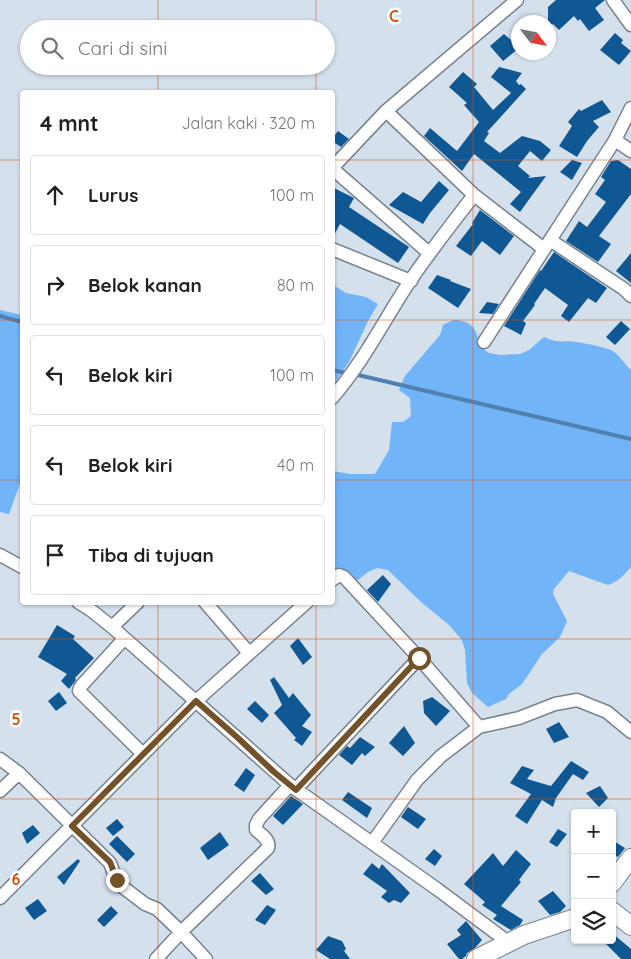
<!DOCTYPE html>
<html lang="id">
<head>
<meta charset="utf-8">
<style>
	:root { --surface:#fff; --page:#f2f2f2; --text:#202124; --muted:#757577; --line:#e0e0e0 }
	body { margin:0; font-family:Quicksand,sans-serif; background:var(--page); color:var(--text) }
	.controls { position:absolute; right:15px; bottom:15px; display:grid; overflow:hidden; border-radius:5px; box-shadow:0 1px 4px #0004 }
	.controls button { width:45px; height:45px; display:grid; place-items:center; padding:0; border:0; border-bottom:1px solid var(--line); background:var(--surface); color:var(--text); font:25px sans-serif }
	.compass { position:absolute; left:511px; top:15px; width:45px; height:45px; border-radius:50%; background:var(--surface); box-shadow:0 1px 4px #0004; rotate:122deg }
	.stop { position:absolute; width:15px; height:15px; margin:-11px; border:4px solid #735129; border-radius:50%; background:#fff }
	.stop.end { background:#735129; border-color:#fff; box-shadow:0 1px 5px #0008 }
	.list { margin:0; padding:0; list-style:none }
	h2 { display:flex; justify-content:space-between; align-items:center; height:65px; margin:0; padding:0 20px; font-size:21px }
	h2 small { font-size:16px; font-weight:400; color:var(--muted) }
	.list li { display:grid; grid-template-columns:32px 1fr auto; gap:15px; align-items:center; box-sizing:border-box; height:80px; margin:0 10px 10px; padding:0 10px; border:1px solid var(--line); border-radius:5px }
	.list b { display:block; font-size:19px; white-space:nowrap }
	.list em { font-size:16px; font-style:normal; color:var(--muted) }
	.icon { flex:none; width:28px; height:28px; fill:none; stroke:currentColor; stroke-width:2; stroke-linecap:round; stroke-linejoin:round }
	.map { position:relative; flex:none; width:631px; height:959px; overflow:hidden }
	.search { position:absolute; background:var(--surface); box-shadow:0 1px 4px #0004; left:20px; top:20px; width:315px; height:55px; display:flex; align-items:center; gap:12px; box-sizing:border-box; padding:0 18px; border-radius:28px; color:var(--muted); font-size:19px }
	.panel { position:absolute; background:var(--surface); box-shadow:0 1px 4px #0004; left:20px; top:90px; width:315px; height:515px; border-radius:5px }
	.map>svg:first-child { display:block }
	.forest { fill:#71b4f7 }
	.lines { fill:none; stroke-linecap:round; stroke-linejoin:round }
	.stream { stroke:#5080af; stroke-width:4 }
	.building { fill:#0f5894 }
	.street-casing { stroke:#78838e; stroke-width:15 }
	.secondary-casing { stroke:#78838e; stroke-width:20 }
	.street { stroke:#fff; stroke-width:12 }
	.secondary { stroke:#fff; stroke-width:18 }
	.route { stroke:#735129; stroke-width:6 }
	.grid { fill:none; stroke:#d3530e; stroke-width:1; stroke-opacity:0.55 }
	.grid-label { font-size:16px; text-anchor:middle; font-weight:bold; fill:#d3530e; stroke:#fff; stroke-width:5; stroke-linejoin:round; paint-order:stroke }
</style>
</head>
<body>
<div class="map">
<svg width="631" height="959" viewBox="0 0 631 959">
	<rect width="100%" height="100%" fill="#d5e0ed"/>
	<!-- forest -->
	<path class="forest" d="M333,285l13,8 20,4 12,7 -10,17 -19,41 -16,23z
		M0,310l22,5v163l-13,36 -9,-2z
		M453,320c19,0 24,9 27,27l9,6 11,2 20,-1 9,-4 15,-13c14,7 18,3 32,5 8,1 28,5 35,8 9,5 13,14 20,20v197c-7,8 -13,15 -23,18l-39,-14 -15,18 -1,5 14,27 -7,16 -18,17 -20,30 -13,10 -3,5 -18,8 -16,-14 -5,-10 -2,-33 -3,-10 -14,-16 -27,-22 -33,-32 -11,-2 -9,4 -18,14 -17,-12 -1,-103 19,3h24l14,-24 3,-28h11l8,-6 -1,-18 -11,-8 6,-14 35,-41 3,-10z"/>
	<g class="lines">
		<!-- stream -->
		<path class="stream" d="M0,316l22,6
			M332,370l15,3
			M354,374l277,65"/>
	</g>
	<!-- building -->
	<path class="building" d="M556,0h49l-10,8 9,12 -15,11 -9,-12 -2,2 -4,-5 -15,14 -6,-6 -5,4v-21z
		M615,33l8,7 -2,3 10,8 -12,14 -19,-15z
		M504,34l14,12v3l-15,12 -13,-15z
		M499,67l23,6 -6,8 3,4 2,-1 5,5 -39,43 2,1 -5,8 16,12 22,-17 18,5 11,9 -9,11 -12,-10 -12,15 12,10 -2,2 18,-2 -26,36 -10,-8 11,-12 -47,-38 -12,17 -38,-35 6,-8 27,23 22,-29 -15,-17 3,-2 -18,-16 14,-15 14,12 -3,3 19,23 18,-17 -20,-16z
		M602,100l9,12 -18,9 6,6 -12,14 -10,16 -18,-11 13,-20 -4,-4 11,-13 2,2z
		M338,131l11,8 -8,8 -9,-6v-2z
		M572,160l10,3 -10,17 -12,-8z
		M618,160l13,9v25l-32,42 12,8 -13,18 -32,-21 13,-20 8,6 19,-25 -11,-8 10,-14 -4,-3 10,-16z
		M439,181l10,9 -19,23 -7,11 -34,-19 14,-13 18,10z
		M332,187l22,11 -5,9 60,40 -11,16 -58,-39 -8,15z
		M480,210l34,26 -14,19 -18,-14 -11,15 -15,-10 17,-22 -1,-1z
		M554,252l53,36 -11,15 -8,-5 -19,24 -8,-6 7,-11 -23,-17 -11,16 1,1 -12,16 3,2 -5,12 -17,-9 36,-56 1,1z
		M631,253v30l-15,-12z
		M437,275l14,5 -1,1 21,8 -13,19 -30,-20z
		M487,302l12,2 -6,10 -14,-1z
		M621,321l9,8 -15,16 -9,-8z
		M383,575l8,9 -13,18 -11,-12z
		M57,625l18,11 -2,3 21,19 -19,20 1,2 -7,9 -8,-8 6,-7 -29,-17z
		M298,638l14,19 -9,8 -13,-19z
		M274,677l15,21 4,-5 18,22 -9,11 10,6 -10,14 -8,-6 2,-2 -22,-25 8,-8 -12,-25z
		M59,692l8,11 -11,8 -8,-10z
		M432,697l18,14 -14,15 -12,-13 -1,-12z
		M255,701l14,14 -7,8 -15,-14z
		M559,722l10,15 -15,6 -8,-14z
		M404,726l11,17 -12,13 -14,-13z
		M360,737l15,10 -10,9 -3,-3 -10,12 -13,-10 8,-9 3,2z
		M571,761l18,11 -6,8 -10,-6 -17,24 -3,9 -11,-7 -15,24 -12,-8 16,-22 -21,-11 12,-17 12,4 -7,9 24,7z
		M246,768l9,7 -11,17 -10,-7z
		M600,786l8,12 -9,9 -13,-14z
		M348,792l24,16 -5,10 -25,-18z
		M291,796l12,8 -20,21 -10,-9z
		M408,807l18,12 -8,10 -17,-12z
		M117,819l7,8 -11,9 -7,-8z
		M33,825l7,8 -13,11 -5,-11z
		M558,829l9,5 -10,13 -8,-5z
		M220,832l9,13 -21,15 -8,-12z
		M117,836l18,18 -8,8 -18,-18z
		M612,840l13,8 -7,9 -6,-3z
		M434,849l8,7 -7,10 -10,-7z
		M516,850l15,14 -12,16 2,2 -20,24 22,14 -3,5 -9,5 -18,-11 4,-4 -15,-10 3,-3 -21,-18 29,-31 10,13z
		M78,859l2,2 -16,24 -7,-8z
		M372,863l7,6 3,-5 28,29 -9,10 -7,-3 -5,3 -8,-6 6,-6 -24,-17z
		M260,873l14,16 -8,6 -15,-14z
		M553,891l13,15 -6,6 -10,3 -12,-14z
		M38,899l9,12 -13,9 -9,-12z
		M267,905l9,5 -11,15 -10,-5z
		M111,906l7,7 -14,14 -7,-7z
		M466,921l16,19 -7,8 -8,5 -1,3 -4,3h-3l-12,-15 14,-9 -4,-5z
		M612,933l19,16v10h-10l-19,-19h10z
		M328,936l14,5 4,8 -2,2 6,8h-20l-14,-9z"/>
	<g class="lines">
		<!-- street casing -->
		<g class="street-casing">
			<path id="street" d="M517,0l-131,111 88,84 70,54
				M613,0l18,25
				M386,111l-51,54 -1,5 95,83
				M615,140l16,11
				M550,240l74,49 7,7
				M332,249l79,32
				M484,342l131,-202 16,-32
				M332,398c30,-34 50,-74 74,-111 21,-32 45,-62 68,-92
				M0,555l22,12
				M332,580l7,-5 5,2 75,81 60,69 40,-9 36,-14 22,-4 30,12 24,20
				M78,602l14,9 20,16 178,158 147,104 71,53
				M205,602l44,51
				M112,627l26,-25
				M124,639l-42,46 -2,3 -1,3 64,63
				M0,759l19,14 91,90 6,16 8,9 21,16 12,5 24,23 25,27
				M296,789l123,-131
				M0,791l19,-18
				M372,843l45,-63 24,-24 38,-29
				M0,898l196,-197 111,-99
				M156,959l25,-27 87,-84c2,-8 -6,-13 -12,-18v-5l3,-6 31,-34"/>
		</g>
		<!-- secondary casing -->
		<g class="secondary-casing">
			<path id="secondary" d="M612,883l19,-25
				M612,911l19,15
				M476,959l48,-24 51,-17"/>
		</g>
		<!-- street -->
		<use href="#street" class="street"/>
		<!-- secondary -->
		<use href="#secondary" class="secondary"/>
	</g>
	<g class="lines">
		<!-- route -->
		<path class="route" d="M117,880l-7,-18 -38,-36 124,-125 42,37 36,34 22,18 123,-132"/>
	</g>
	<!-- grid -->
	<path class="grid" d="M158,0v29M316,0v29M473,0v959M158,66v26M316,66v26M0,160h22M332,160h299M0,320h22M332,320h299M0,480h22M332,480h299M158,602v357M316,602v357M0,639h631M0,799h631"/>
	<g class="grid-label">
		<text x="394" y="22">C</text>
		<text x="16" y="725">5</text>
		<text x="16" y="885">6</text>
	</g>
</svg>
<div class="controls">
<button>+</button>
<button>−</button>
<button><svg class="icon" aria-label="layers" viewBox="0 0 24 24"><path d="M12 4l9 5-9 5-9-5zM3 14l9 5 9-5"/></svg></button>
</div>
<svg class="compass" viewBox="-18 -18 36 36"><path d="M0-13l5 13h-10z" fill="#e53935"/><path d="M0 13l5-13h-10z" fill="#757577"/></svg>
<div class="stop" style="left:419px;top:658px"></div>
<div class="stop end" style="left:117px;top:880px"></div>
<div class="search"><svg class="icon" aria-label="search" viewBox="0 0 24 24"><circle cx="10" cy="10" r="6"/><path d="M15 15l6 6"/></svg>Cari di sini</div>
<section class="panel">
<h2>4 mnt<small>Jalan kaki · 320 m</small></h2>
<ul class="list">
<li><svg class="icon" aria-label="ahead" viewBox="0 0 24 24"><path d="M12 20V5M6 11l6-6 6 6"/></svg><div><b>Lurus</b></div><em>100 m</em></li>
<li><svg class="icon" aria-label="right" viewBox="0 0 24 24"><path d="M7 20v-9h11M14 6l5 5-5 5"/></svg><div><b>Belok kanan</b></div><em>80 m</em></li>
<li><svg class="icon" aria-label="left" viewBox="0 0 24 24"><path d="M17 20v-9H6M10 6l-5 5 5 5"/></svg><div><b>Belok kiri</b></div><em>100 m</em></li>
<li><svg class="icon" aria-label="left" viewBox="0 0 24 24"><path d="M17 20v-9H6M10 6l-5 5 5 5"/></svg><div><b>Belok kiri</b></div><em>40 m</em></li>
<li><svg class="icon" aria-label="arrive" viewBox="0 0 24 24"><path d="M6 21V4h12l-3 4 3 4H6"/></svg><div><b>Tiba di tujuan</b></div></li>
</ul>
</section>
</div>
</body>
</html>
